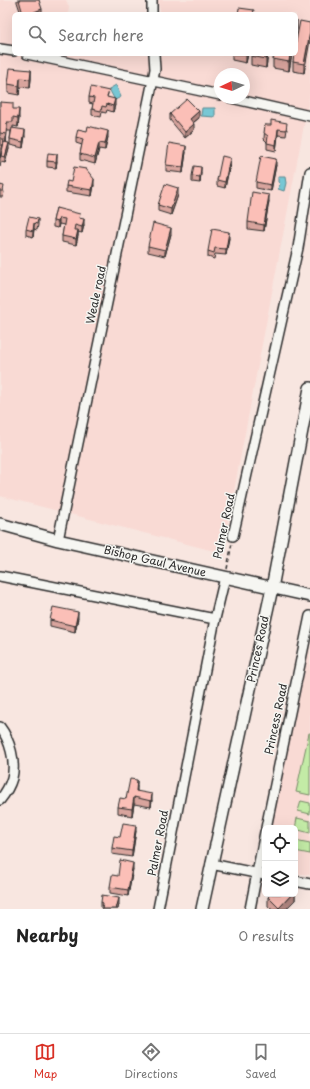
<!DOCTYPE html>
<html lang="en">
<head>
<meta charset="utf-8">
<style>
	:root { --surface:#fff; --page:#f2f2f2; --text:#222; --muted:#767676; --line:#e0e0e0; --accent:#d93025 }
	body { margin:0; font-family:"Playpen Sans",sans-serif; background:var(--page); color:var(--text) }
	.controls { position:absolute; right:12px; bottom:12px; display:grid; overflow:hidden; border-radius:6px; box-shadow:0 4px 16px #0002 }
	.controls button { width:36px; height:36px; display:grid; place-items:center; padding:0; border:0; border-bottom:1px solid var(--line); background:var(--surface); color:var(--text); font:20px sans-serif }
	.compass { position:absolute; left:214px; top:68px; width:36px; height:36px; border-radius:50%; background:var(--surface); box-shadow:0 4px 16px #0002; rotate:266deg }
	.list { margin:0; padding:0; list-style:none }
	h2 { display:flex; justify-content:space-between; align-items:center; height:52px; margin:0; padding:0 16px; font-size:17px }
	h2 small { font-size:13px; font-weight:400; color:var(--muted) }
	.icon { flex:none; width:22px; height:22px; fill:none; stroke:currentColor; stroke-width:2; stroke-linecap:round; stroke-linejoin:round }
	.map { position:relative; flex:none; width:310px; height:909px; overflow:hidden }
	.search { position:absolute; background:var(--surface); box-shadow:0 4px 16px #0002; left:12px; right:12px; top:12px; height:44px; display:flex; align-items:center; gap:10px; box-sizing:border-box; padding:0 14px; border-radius:6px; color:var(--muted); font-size:15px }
	.sheet { height:124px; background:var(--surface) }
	nav { display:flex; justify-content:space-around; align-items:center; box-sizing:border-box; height:56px; border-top:1px solid var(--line); background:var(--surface); font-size:11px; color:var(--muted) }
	nav a { display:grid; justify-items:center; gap:2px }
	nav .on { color:var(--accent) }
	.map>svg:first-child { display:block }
	.built { fill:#f9dad4; fill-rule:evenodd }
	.green { fill:#c3eba6; stroke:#778b68 }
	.water { fill:#78c7d4; stroke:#598990 }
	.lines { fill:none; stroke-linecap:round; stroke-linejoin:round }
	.minor-casing { stroke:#2b2b2b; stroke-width:12 }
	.major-casing { stroke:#2b2b2b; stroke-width:14 }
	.path { stroke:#2b2b2b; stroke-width:1.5; stroke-dasharray:4 3; stroke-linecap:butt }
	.minor { stroke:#f6f6f2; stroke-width:9 }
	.major { stroke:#f6f6f2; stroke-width:11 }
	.wall { fill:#d8a49d; stroke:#2b2b2b }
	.shaded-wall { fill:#b08680; stroke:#2b2b2b }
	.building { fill:#fbbfb7; stroke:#2b2b2b }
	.labels { text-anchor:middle; stroke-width:3; stroke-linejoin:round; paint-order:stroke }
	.street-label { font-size:11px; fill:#2b2b2b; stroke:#f6f6f2 }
</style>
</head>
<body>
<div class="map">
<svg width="310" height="909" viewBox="0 0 310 909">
	<rect width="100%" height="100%" fill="#f8e6e0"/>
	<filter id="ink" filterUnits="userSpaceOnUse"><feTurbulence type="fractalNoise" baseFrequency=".025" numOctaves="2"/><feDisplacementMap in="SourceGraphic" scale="8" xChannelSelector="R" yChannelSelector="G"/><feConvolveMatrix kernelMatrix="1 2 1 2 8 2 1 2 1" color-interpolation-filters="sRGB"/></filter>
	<g filter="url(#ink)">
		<!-- built -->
		<path class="built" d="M0,0h66l3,7 -1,7h-54v40h139l8,2 1,-2h134v-40h-135l-4,-14h153v94l-86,449 -10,8 -214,-55zM220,74h24v24h-24z
			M310,647v228l-15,-2v-45h-26z"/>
		<!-- green -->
		<path class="green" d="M309,733h1v62l-14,-3z
			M301,801l9,2v11l-12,-3z
			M297,818l13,3v12l-15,-4z
			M295,840l15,3v11l-15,-3z"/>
		<!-- water -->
		<path class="water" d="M116,85l5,12 -6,3 -6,-11z
			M202,108h13v9l-14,-1z
			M278,177h7l1,6 -2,8 -6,-2 2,-5 -2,-2z"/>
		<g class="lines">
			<!-- minor casing -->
			<g class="minor-casing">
				<path id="minor" d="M152,0v14
					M0,49l14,2
					M27,54l193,41
					M231,98l79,18
					M233,536l65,-288 12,-76
					M58,540l95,-460 2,-11 -1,-15
					M0,576l215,43
					M0,727c10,13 16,35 12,51 -2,7 -8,17 -12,22
					M266,828l44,-212
					M211,864l54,11
					M295,881l15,3
					M158,909l57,-290 10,-42
					M250,909l15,-77"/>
			</g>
			<!-- major casing -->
			<g class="major-casing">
				<path id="major" d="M0,524l58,16 252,56
					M202,909l70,-321 38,-200"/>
			</g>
			<!-- path -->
			<path class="path" d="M227,569l5,-26"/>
			<!-- minor -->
			<use href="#minor" class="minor"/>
			<!-- major -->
			<use href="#major" class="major"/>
		</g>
		<!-- wall -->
		<path class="wall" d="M17,0h22l3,14h-21l-4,-12z
			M310,23l-6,50 -11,-2v-9z
			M232,54h16l-2,9 -14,-3z
			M268,54l-2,14 -15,-3v-9z
			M292,54l-3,17 -16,-3v-9z
			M31,70v9l-1,9 -10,-1 -1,8 -11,-2v-9z
			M89,97h19l7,8 -2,7 -6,-2 -1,3 -4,-1 -1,5 -9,-2v-6l1,-5 -4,-1z
			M0,102l13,7 6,9 -1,9 -5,-1v2l12,8 -2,12 -13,-3v-6l1,-8h-4l-1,12 3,6 -4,14 -4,-1 -1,5z
			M170,114l29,4 -6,5 1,7 -9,8 -15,-18z
			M265,125l22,4 -1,7 -8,-1 -2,16 -9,-2v-7l-3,-3z
			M76,137h32l-3,13 -6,-1 -4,15 -15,-4v-6l2,-9 -6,-2z
			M186,152l-3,21 -17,-2v-6z
			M47,161h10l-1,7 -9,-1z
			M230,164l-5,24 -8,-2v-6z
			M276,165l-5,26 -15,-3v-6z
			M201,173l-1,10 -8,-1v-6z
			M0,185l4,7 -1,5h-3z
			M94,185l-2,11 -26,-4v-6z
			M178,195l-7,20 -13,-4v-6z
			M269,201l-5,30 -16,-2v-7z
			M56,208l24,10 4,7 -2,8 -4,-1v4l-2,9 -14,-3v-6l2,-11 -5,-1 -1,4 -5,-1v-6z
			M38,219v6l-1,5 -3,-1 -1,8 -7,-2v-6z
			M171,234l-6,22 -17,-4v-6z
			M229,238l-3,17 -11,-1 -1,5 -6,-2v-6z
			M78,618l-3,14 -25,-6v-6z
			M137,786v5l15,9 -1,7 -17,-3 -2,12 -14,-3v-6z
			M136,831l-4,26 -20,-3v-6l8,-11z
			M133,869l-5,27 -18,-3v-6l8,-11z
			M295,894v6l-9,9h-15l-3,-3v-9z
			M101,902l18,2 -1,5h-16l-1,-1z"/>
		<!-- shaded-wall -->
		<path class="shaded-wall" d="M42,9v5h-8v-2z
			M297,20v9l-1,5v-9z
			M310,32v9l-6,32v-9z
			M246,54h2l-2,9z
			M267,54h1l-2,14v-9z
			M290,54h2l-3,17v-9z
			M31,70v9l-1,9v-9z
			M20,78v9l-1,8v-9z
			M115,99v6l-2,7v-6z
			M19,109v9l-1,9v-9z
			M199,111v7l-9,7v-6z
			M7,122v9l-1,12v-9z
			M194,124v6l-9,8v-6z
			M278,129v6l-2,16v-6z
			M25,130v6l-2,12v-6z
			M108,131v6l-3,13v-6z
			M9,143v6l-4,14v-6z
			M99,143v6l-4,15v-6z
			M186,146v6l-3,21v-6z
			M57,154v7l-1,7v-6z
			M230,158v6l-5,24v-6z
			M276,159v6l-5,26v-6z
			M201,167v6l-1,10v-6z
			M94,179v6l-2,11v-6z
			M178,188v7l-7,20v-6z
			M269,195v6l-5,30v-6z
			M59,218v6l-1,4v-6z
			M84,219v6l-2,8v-6z
			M34,223v6l-1,8v-6z
			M171,228v6l-6,22v-6z
			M78,230v6l-2,9v-6z
			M229,232v6l-3,17v-6z
			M78,612v6l-3,14v-6z
			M137,780v6l-1,11v-6z
			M152,794v6l-1,7v-6z
			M134,797v7l-2,12v-7z
			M136,825v6l-4,26v-6z
			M133,863v6l-5,27v-6z
			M292,894h3v6l-9,9h-7v-1z
			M119,898v6l-1,5h-2z"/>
		<!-- building -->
		<path class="building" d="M19,0h20l3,9 -8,3 1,2h-12z
			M239,8l15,2 -1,4h-15z
			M300,21l10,2v9l-6,32 -11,-2 1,-8h2v-12z
			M251,54h16l-1,5 -15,-3z
			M274,54h16l-1,8 -16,-3z
			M10,68l21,2 -1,9 -10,-1 -1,8 -11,-2z
			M91,87l18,4 -2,6 8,2 -2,7 -6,-2 -1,3 -4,-1 -1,5 -9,-2 2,-11 -5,-1z
			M187,99l12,12 -9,8 4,5 -9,8 -15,-18z
			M0,102l13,1v6h6l-1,9 -5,-1v5h-6l-1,12 -6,-1z
			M271,120l16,3 -1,7 -8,-1 -2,16 -9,-2 1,-7 -4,-3 1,-8h6z
			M88,126l20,5 -3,13 -6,-1 -4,15 -15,-4 3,-15 -7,-2 2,-8 9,2z
			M12,128l13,2 -2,12 -13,-3z
			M0,139h4l-4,19z
			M4,142l5,1 -4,14 -4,-1z
			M169,143l17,3 -3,21 -17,-2z
			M48,153l9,1 -1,8 -9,-1z
			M222,156l8,2 -5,24 -8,-2z
			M261,156l15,3 -5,26 -15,-3z
			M194,166l7,1 -1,10 -8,-1z
			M74,167l12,2 8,10 -2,11 -26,-4 1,-5 4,1z
			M165,184l13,4 -7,21 -13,-4z
			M0,185l4,1 -1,5h-3z
			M252,192l17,3 -5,30 -16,-3z
			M56,208l24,6 -1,4 5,1 -2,8 -7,-2 -1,5h4l-2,9 -14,-3 3,-17 -6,-1 -1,4 -5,-1z
			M29,217l9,2 -1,5 -3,-1 -1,8 -7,-2z
			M153,223l18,5 -6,22 -17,-4z
			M212,229l17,3 -3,17 -11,-1 -1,5 -6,-2z
			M53,607l25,5 -3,14 -25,-6z
			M130,779l7,1 -1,11 16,3 -1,7 -17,-4 -2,12 -14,-2 2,-9 6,1z
			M123,823l13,2 -4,26 -20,-3 2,-12 6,1z
			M120,860l13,3 -5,27 -18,-3 2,-12 6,1z
			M271,894h21l-13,14 -11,-11z
			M102,895l17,3 -3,11h-14l1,-6 -2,-1z"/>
	</g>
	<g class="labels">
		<!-- street labels -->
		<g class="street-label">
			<text transform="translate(96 295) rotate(-78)" y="4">Weale road</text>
			<text transform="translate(224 526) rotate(-78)" y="4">Palmer Road</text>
			<text transform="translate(155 561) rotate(13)" y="4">Bishop Gaul Avenue</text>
			<text transform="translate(258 649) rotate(-78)" y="4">Princes Road</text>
			<text transform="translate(276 719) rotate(-78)" y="4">Princess Road</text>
			<text transform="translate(158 843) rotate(-79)" y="4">Palmer Road</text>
		</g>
	</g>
</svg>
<div class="controls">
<button><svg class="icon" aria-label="locate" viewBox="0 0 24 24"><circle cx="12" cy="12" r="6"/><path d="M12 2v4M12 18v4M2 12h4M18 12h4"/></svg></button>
<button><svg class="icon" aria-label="layers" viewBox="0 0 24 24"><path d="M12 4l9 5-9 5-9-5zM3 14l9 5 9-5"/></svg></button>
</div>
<svg class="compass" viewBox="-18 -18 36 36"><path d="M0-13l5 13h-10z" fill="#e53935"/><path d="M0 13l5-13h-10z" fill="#767676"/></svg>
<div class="search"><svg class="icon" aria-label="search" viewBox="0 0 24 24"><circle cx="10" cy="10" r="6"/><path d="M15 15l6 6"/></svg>Search here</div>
</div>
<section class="sheet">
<h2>Nearby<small>0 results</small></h2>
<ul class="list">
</ul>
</section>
<nav>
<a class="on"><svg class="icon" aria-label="map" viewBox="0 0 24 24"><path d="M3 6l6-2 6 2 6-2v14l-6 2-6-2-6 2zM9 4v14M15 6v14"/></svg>Map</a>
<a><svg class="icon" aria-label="directions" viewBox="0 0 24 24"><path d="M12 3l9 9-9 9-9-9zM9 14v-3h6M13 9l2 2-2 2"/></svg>Directions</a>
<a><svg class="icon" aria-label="saved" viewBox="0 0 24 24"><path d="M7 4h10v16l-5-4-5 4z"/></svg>Saved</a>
</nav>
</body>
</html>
